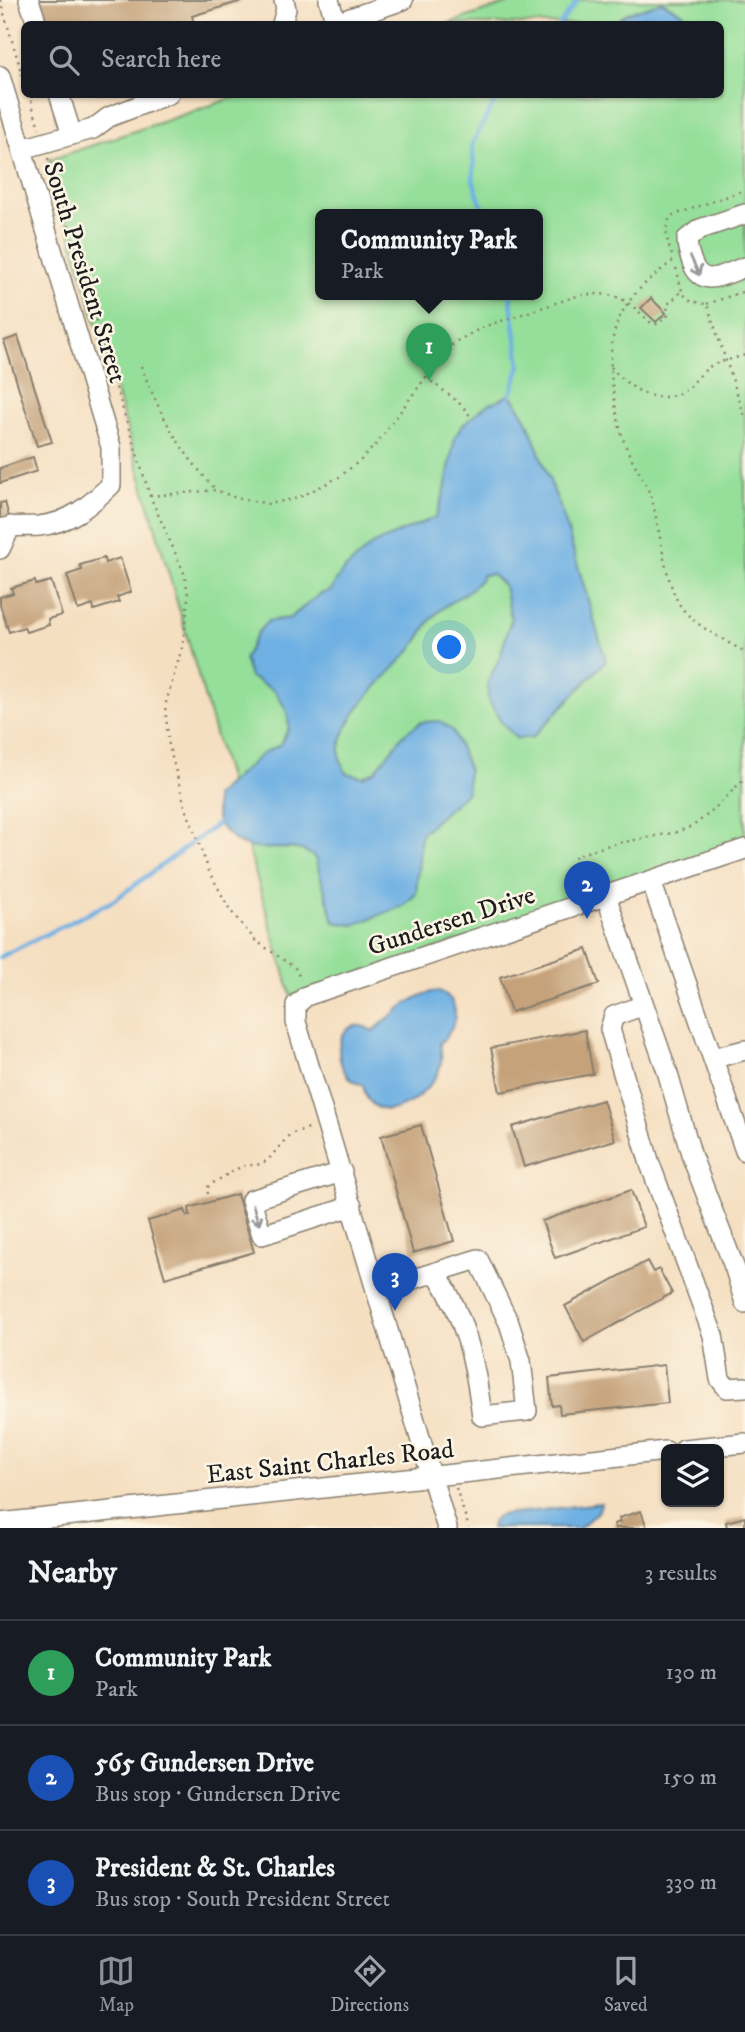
<!DOCTYPE html>
<html lang="en">
<head>
<meta charset="utf-8">
<style>
	:root { --surface:#171b24; --page:#242831; --text:#f1f3f6; --muted:#9ea1a6; --line:#363941; --accent:#8c9099 }
	body { margin:0; font-family:"IM FELL DW Pica",serif; background:var(--page); color:var(--text) }
	.controls { position:absolute; right:21px; bottom:21px; display:grid; overflow:hidden; border-radius:10px; box-shadow:0 2px 5px #0004 }
	.controls button { width:63px; height:63px; display:grid; place-items:center; padding:0; border:0; border-bottom:2px solid var(--line); background:var(--surface); color:var(--text); font:35px sans-serif }
	.you { position:absolute; left:450px; top:648px; width:24px; height:24px; margin:-18px; border:5px solid #fff; border-radius:50%; background:#1a73e8; box-shadow:0 0 0 10px #1a73e833 }
	.badge { display:grid; place-items:center; width:46px; height:46px; border-radius:50%; background:var(--accent); color:#fff; font-size:23px; font-weight:700 }
	.pin { position:absolute; translate:-50% -58px; filter:drop-shadow(0 2px 4px #0008) }
	.pin::after { content:''; position:absolute; top:37px; width:24px; height:21px; background:inherit; clip-path:polygon(0 0,100% 0,50% 100%) }
	.popup { position:absolute; left:315px; top:209px; width:228px; height:91px; box-sizing:border-box; display:grid; place-content:center; border-radius:10px; background:var(--surface); filter:drop-shadow(0 2px 5px #0005); font-size:23px; white-space:nowrap; color:var(--muted) }
	.popup b { font-size:26px; color:var(--text) }
	.popup::after { content:''; position:absolute; left:50%; top:100%; margin-left:-14px; border:14px solid transparent; border-top-color:var(--surface) }
	.list { margin:0; padding:0; list-style:none }
	h2 { display:flex; justify-content:space-between; align-items:center; height:91px; margin:0; padding:0 28px; font-size:30px }
	h2 small { font-size:23px; font-weight:400; color:var(--muted) }
	.list li { display:grid; grid-template-columns:46px 1fr auto; gap:21px; align-items:center; box-sizing:border-box; height:105px; padding:0 28px; border-top:2px solid var(--line) }
	.list b { display:block; font-size:26px; white-space:nowrap }
	.list p { margin:0; font-size:23px; white-space:nowrap; color:var(--muted) }
	.list em { font-size:23px; font-style:normal; color:var(--muted) }
	.icon { flex:none; width:38px; height:38px; fill:none; stroke:currentColor; stroke-width:2; stroke-linecap:round; stroke-linejoin:round }
	.map { position:relative; flex:none; width:745px; height:1528px; overflow:hidden }
	.search { position:absolute; background:var(--surface); box-shadow:0 2px 5px #0004; left:21px; right:21px; top:21px; height:77px; display:flex; align-items:center; gap:18px; box-sizing:border-box; padding:0 24px; border-radius:10px; color:var(--muted); font-size:26px }
	.sheet { height:406px; background:var(--surface) }
	nav { display:flex; justify-content:space-around; align-items:center; box-sizing:border-box; height:98px; border-top:2px solid var(--line); background:var(--surface); font-size:19px; color:var(--muted) }
	nav a { display:grid; justify-items:center; gap:4px }
	nav .on { color:var(--accent) }
	.map>svg:first-child { display:block }
	.green { fill:#95df9a; stroke:#587e5b; stroke-width:2; fill-rule:evenodd }
	.water { fill:#6eb0e3; stroke:#456680; stroke-width:2 }
	.lines { fill:none; stroke-linecap:round; stroke-linejoin:round }
	.stream { stroke:#6eb0e3; stroke-width:4.5 }
	.building { fill:#c5a27a }
	.minor-casing { stroke:#887e6e; stroke-width:22 }
	.path { stroke:#887e6e; stroke-width:2.5; stroke-dasharray:2 5; stroke-linecap:butt }
	.minor { stroke:#fff; stroke-width:19 }
	.oneway { stroke:#999 }
	.labels { text-anchor:middle; stroke-width:5; stroke-linejoin:round; paint-order:stroke }
	.street-label { font-size:26px; fill:#1c1c1c; stroke:#fcf5e5 }
</style>
</head>
<body>
<div class="map">
<svg width="745" height="1528" viewBox="0 0 745 1528">
	<rect width="100%" height="100%" fill="#fcf5e5"/>
	<filter id="ink" filterUnits="userSpaceOnUse"><feTurbulence type="fractalNoise" baseFrequency=".0143" numOctaves="2"/><feDisplacementMap in="SourceGraphic" scale="14" xChannelSelector="R" yChannelSelector="G"/><feConvolveMatrix kernelMatrix="1 2 1 2 8 2 1 2 1" color-interpolation-filters="sRGB"/></filter>
	<filter id="wash" filterUnits="userSpaceOnUse"><feTurbulence type="fractalNoise" baseFrequency=".00686" numOctaves="4" result="noise"/><feDisplacementMap in="SourceGraphic" scale="28" xChannelSelector="R" yChannelSelector="G"/><feGaussianBlur stdDeviation="1.57" result="paint"/><feColorMatrix in="noise" values="0 0 0 0 0 0 0 0 0 0 0 0 0 0 0 0 0 1.4 0 .05"/><feComposite in="paint" operator="in"/></filter>
	<g filter="url(#wash)">
		<rect width="100%" height="100%" fill="#f5dfc1"/>
		<!-- green -->
		<path class="green" d="M518,0h227v847l-454,149 -242,-836 192,-65 479,-1v-70h-273zM320,215h218v80h-218z"/>
		<!-- water -->
		<path class="water" d="M662,2l21,11 6,11h-76l14,-11z
			M511,394l16,26 36,95 43,146 -73,76 -16,2 -16,-17 -13,-23v-17l12,-25 11,-38 -7,-33 -12,-12 -9,1c-11,19 -33,24 -48,40 -9,9 -14,22 -21,31 -23,29 -98,88 -67,127l16,4 12,-6 29,-37 17,-12 19,-1 13,10 15,37 -1,24 -46,42 -5,60 -13,12 -49,19 -20,-3 -19,-64c-23,-22 -62,4 -86,-23 -3,-3 -9,-8 -10,-12 -4,-7 -3,-19 -4,-27l48,-43 17,-8 9,-17 -2,-17 -12,-20 -25,-14 -6,-18 14,-27 10,-11 22,-3 30,-24 10,-3 12,-19 31,-28 63,-27 9,-27 10,-53 7,-11 23,-20z
			M439,991c24,11 18,37 1,52 1,9 3,18 -1,27 -12,30 -66,64 -76,15 -36,-8 -30,-79 10,-54 20,-16 40,-38 66,-40z
			M601,1503l-2,7 -19,18h-89l2,-8 7,-5z"/>
		<g class="lines">
			<!-- stream -->
			<path class="stream" d="M560,24l18,-24
				M485,215l-12,-35 1,-15 -2,-21 21,-39 9,-11
				M510,295l10,70 -9,29
				M0,957l113,-56 106,-78"/>
		</g>
		<g id="blocks">
			<!-- building -->
			<path class="building" d="M38,0h203l1,1 -50,15 2,8h-149z
				M651,298l15,15 -10,9 -15,-14z
				M18,336l34,106 -15,4 -33,-105z
				M33,457l4,14 -37,12v-15z
				M5,502l4,15 -9,3v-17z
				M104,558l1,5 15,-5 11,34 -14,5 2,5 -25,8 -1,-5 -15,5 -11,-35 15,-5 -2,-5z
				M35,581l1,4 15,-4 11,34 -14,4 1,6 -23,7 -2,-5 -15,5 -9,-27v-8l13,-4 -2,-5z
				M587,949l12,35 -88,28 -11,-35z
				M585,1030l8,44 -93,18 -9,-44z
				M603,1100l12,40 -91,27 -12,-40z
				M421,1125l33,116 -41,12 -32,-117z
				M631,1190l13,37 -89,31 -13,-37z
				M237,1194l17,58 -89,26 -17,-57 37,-11 2,6 3,-1 -1,-7z
				M647,1261l6,11 6,-3 13,24 -88,49 -19,-36z
				M664,1365l4,38 -108,11 -1,-9 -7,1 -3,-28z
				M641,1511l6,17h-32l-1,-4 6,-2 -1,-4z
				M745,1517v11h-18l-1,-6z"/>
		</g>
	</g>
	<g filter="url(#ink)">
		<use href="#blocks" fill-opacity="0" stroke="#887e6e" stroke-width="2"/>
		<g class="lines">
			<!-- minor casing -->
			<g class="minor-casing">
				<path id="minor" d="M29,0l8,24
					M329,0l7,23 67,-23
					M282,24l4,-15 -2,-9
					M0,76l111,371v38c-21,20 -41,38 -72,41 -14,1 -26,-1 -39,3
					M59,94l13,41
					M22,149l71,-20 16,-12 60,-23
					M745,214l-45,15 -13,10c0,8 2,15 5,23 10,28 32,12 53,5
					M0,549l11,-23
					M651,881l94,270
					M606,896l61,175 25,86 43,112 10,34
					M644,1005l-30,11 -4,13 40,135 63,171 7,44 7,9 18,-1
					M714,1058l31,-8
					M342,1172l-91,28 11,35 90,-29
					M378,1290l100,-31 31,64 12,38 6,50 -45,5c-7,-54 -16,-97 -46,-144
					M684,1449l61,-6
					M0,1523l666,-72
					M447,1528l-151,-506v-17l10,-9 439,-147"/>
			</g>
			<!-- path -->
			<path class="path" d="M0,0l24,81
				M29,94l10,34
				M48,158l32,107
				M672,255c-5,-14 -9,-26 -1,-39l74,-26
				M673,261c-54,39 -70,69 -59,136 3,18 6,36 13,52 7,16 18,31 24,48 10,31 13,95 36,117 16,16 39,27 58,38
				M676,268c7,22 2,33 31,36l38,113
				M84,279l26,89
				M707,304l38,-13
				M141,366c19,49 39,85 75,124
				M611,367c20,24 51,43 79,19 6,-6 12,-14 19,-19 10,-6 25,-8 36,-12
				M426,377c16,14 33,22 44,39
				M114,381l36,115 35,79 3,21 -2,25 -4,27 -17,58 4,40 16,60 24,65 21,39 25,30 40,28 6,12
				M150,496l66,-6 20,8 33,6 29,-6 41,-21 22,-17 16,-17 69,-93 11,-9 26,-14 94,-31c39,-6 48,2 75,28h6l10,-9 -1,-10 14,-13
				M574,886l1,-30 34,-11 68,-13 16,-6 18,-14 34,-34
				M208,1194l-1,-6 4,-4 31,-18 19,-2 7,-4 22,-26 22,-7
				M456,1488l13,40"/>
			<!-- minor -->
			<use href="#minor" class="minor"/>
		</g>
		<!-- one-way arrows -->
		<defs><path id="oneway-shaft" d="M-6 0H5M1.5-3L5.5 0L1.5 3" fill="none" stroke-width="1.6" stroke-linecap="round" stroke-linejoin="round" transform="scale(1.75)"/></defs>
		<g class="oneway">
			<use href="#oneway-shaft" transform="translate(695 266) rotate(65)"/>
			<use href="#oneway-shaft" transform="translate(256 1215) rotate(73)"/>
		</g>
	</g>
	<g class="labels">
		<!-- street labels -->
		<g class="street-label">
			<text transform="translate(86 272) rotate(73)" y="9">South President Street</text>
			<text transform="translate(451 920) rotate(-18)" y="9">Gundersen Drive</text>
			<text transform="translate(330 1461) rotate(-6)" y="9">East Saint Charles Road</text>
		</g>
	</g>
</svg>
<div class="controls">
<button><svg class="icon" aria-label="layers" viewBox="0 0 24 24"><path d="M12 4l9 5-9 5-9-5zM3 14l9 5 9-5"/></svg></button>
</div>
<div class="you"></div>
<div class="pin badge" style="left:429px;top:381px;background:#2e9e5b">1</div>
<div class="popup"><b>Community Park</b>Park</div>
<div class="pin badge" style="left:587px;top:919px;background:#1a4fb4">2</div>
<div class="pin badge" style="left:395px;top:1311px;background:#1a4fb4">3</div>
<div class="search"><svg class="icon" aria-label="search" viewBox="0 0 24 24"><circle cx="10" cy="10" r="6"/><path d="M15 15l6 6"/></svg>Search here</div>
</div>
<section class="sheet">
<h2>Nearby<small>3 results</small></h2>
<ul class="list">
<li><span class="badge" style="background:#2e9e5b">1</span><div><b>Community Park</b><p>Park</p></div><em>130 m</em></li>
<li><span class="badge" style="background:#1a4fb4">2</span><div><b>565 Gundersen Drive</b><p>Bus stop · Gundersen Drive</p></div><em>150 m</em></li>
<li><span class="badge" style="background:#1a4fb4">3</span><div><b>President &amp; St. Charles</b><p>Bus stop · South President Street</p></div><em>330 m</em></li>
</ul>
</section>
<nav>
<a class="on"><svg class="icon" aria-label="map" viewBox="0 0 24 24"><path d="M3 6l6-2 6 2 6-2v14l-6 2-6-2-6 2zM9 4v14M15 6v14"/></svg>Map</a>
<a><svg class="icon" aria-label="directions" viewBox="0 0 24 24"><path d="M12 3l9 9-9 9-9-9zM9 14v-3h6M13 9l2 2-2 2"/></svg>Directions</a>
<a><svg class="icon" aria-label="saved" viewBox="0 0 24 24"><path d="M7 4h10v16l-5-4-5 4z"/></svg>Saved</a>
</nav>
</body>
</html>
